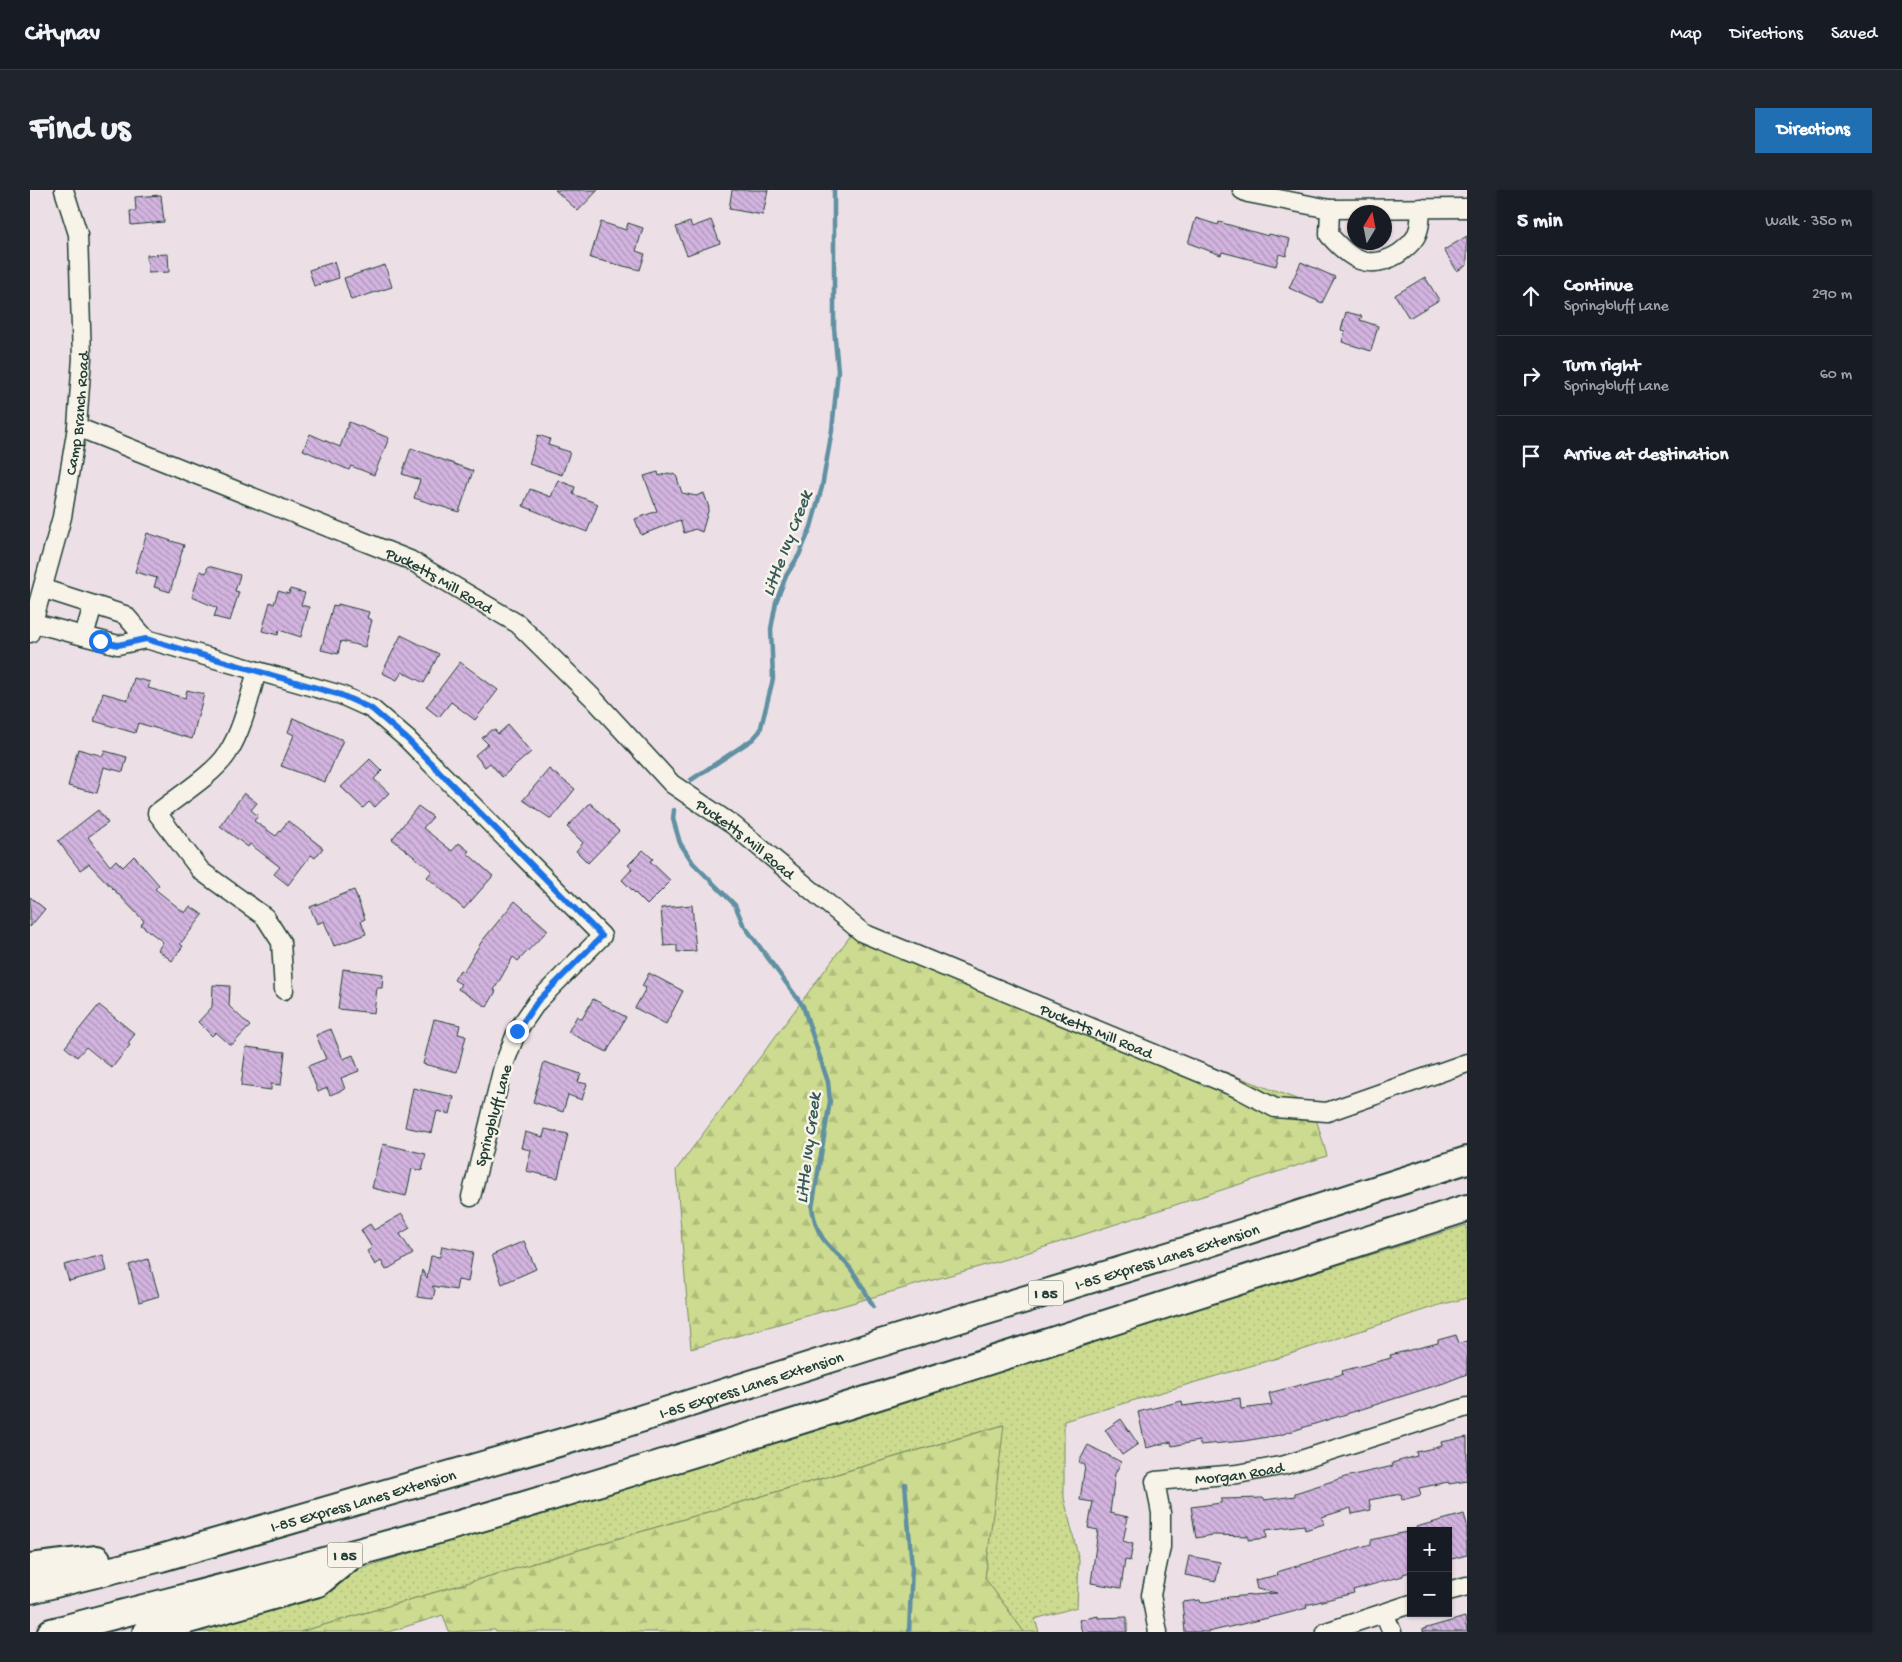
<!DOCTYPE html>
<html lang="en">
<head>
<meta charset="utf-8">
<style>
	:root { --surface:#171b24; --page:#20242c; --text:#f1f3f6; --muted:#9ea1a6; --line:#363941; --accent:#1f6fb2 }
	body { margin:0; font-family:"Gochi Hand",sans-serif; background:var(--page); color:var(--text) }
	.controls { position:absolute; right:15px; bottom:15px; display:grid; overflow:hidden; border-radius:0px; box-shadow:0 1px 4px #0004 }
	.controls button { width:45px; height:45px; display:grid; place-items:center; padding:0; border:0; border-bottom:1px solid var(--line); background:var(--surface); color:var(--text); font:25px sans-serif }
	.compass { position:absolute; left:1317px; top:15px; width:45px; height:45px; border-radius:50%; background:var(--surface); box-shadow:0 1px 4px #0004; rotate:10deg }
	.stop { position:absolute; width:15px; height:15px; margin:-11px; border:4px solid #1a73e8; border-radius:50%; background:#fff }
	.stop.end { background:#1a73e8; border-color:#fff; box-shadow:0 1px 5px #0008 }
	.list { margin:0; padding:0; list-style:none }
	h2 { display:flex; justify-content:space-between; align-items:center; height:65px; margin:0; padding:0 20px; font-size:21px }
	h2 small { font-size:16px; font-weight:400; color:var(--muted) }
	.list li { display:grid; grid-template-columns:32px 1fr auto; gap:15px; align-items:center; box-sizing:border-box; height:80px; padding:0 20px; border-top:1px solid var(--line) }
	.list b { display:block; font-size:19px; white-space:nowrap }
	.list p { margin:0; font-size:16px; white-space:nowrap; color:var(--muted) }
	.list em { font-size:16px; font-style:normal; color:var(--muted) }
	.icon { flex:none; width:28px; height:28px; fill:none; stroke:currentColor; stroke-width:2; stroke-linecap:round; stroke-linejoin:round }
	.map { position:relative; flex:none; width:1437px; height:1442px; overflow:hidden; border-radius:0px }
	header { display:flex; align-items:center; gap:30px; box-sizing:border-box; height:70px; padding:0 25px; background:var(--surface); border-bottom:1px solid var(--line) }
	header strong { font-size:24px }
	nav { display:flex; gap:28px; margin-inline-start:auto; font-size:18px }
	.intro { display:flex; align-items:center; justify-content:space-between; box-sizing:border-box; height:120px; padding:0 30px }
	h1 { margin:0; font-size:35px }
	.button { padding:12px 22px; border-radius:0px; background:var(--accent); color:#fff; font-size:18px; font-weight:700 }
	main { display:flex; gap:30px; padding:0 30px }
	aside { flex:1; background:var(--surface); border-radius:0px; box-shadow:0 1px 4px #0004 }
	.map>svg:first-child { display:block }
	.grass { fill:url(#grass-dots); stroke:#768c62 }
	.forest { fill:url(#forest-firs); stroke:#768c62 }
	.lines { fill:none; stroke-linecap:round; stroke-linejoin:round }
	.stream { stroke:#6090a2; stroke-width:4.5 }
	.building { fill:url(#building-back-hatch); stroke:#1f3d34 }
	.minor-casing { stroke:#1f3d34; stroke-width:21 }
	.highway-casing { stroke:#1f3d34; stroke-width:30 }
	.minor { stroke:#f7f3e8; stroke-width:18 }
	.highway { stroke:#f7f3e8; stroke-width:26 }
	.route { stroke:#1a73e8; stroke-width:6 }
	.labels { text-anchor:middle; stroke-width:5; stroke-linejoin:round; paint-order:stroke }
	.shield { fill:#f7f3e8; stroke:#60746a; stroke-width:1 }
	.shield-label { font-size:15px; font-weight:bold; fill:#1f3d34 }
	.street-label { font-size:16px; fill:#1f3d34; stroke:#f7f3e8 }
	.water-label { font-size:18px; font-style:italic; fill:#355959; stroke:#f7f3e8 }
</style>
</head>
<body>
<header>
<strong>Citynav</strong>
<nav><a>Map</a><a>Directions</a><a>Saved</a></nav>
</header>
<div class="intro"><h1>Find us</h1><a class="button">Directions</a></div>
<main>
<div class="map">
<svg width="1437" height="1442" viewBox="0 0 1437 1442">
	<defs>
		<pattern id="grass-dots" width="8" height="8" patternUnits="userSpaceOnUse" patternTransform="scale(1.25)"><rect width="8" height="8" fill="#ccdb8f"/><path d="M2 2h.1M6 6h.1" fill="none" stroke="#afbd7c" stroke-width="1.8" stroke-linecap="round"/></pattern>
		<pattern id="forest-firs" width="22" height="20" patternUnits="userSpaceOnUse" patternTransform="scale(1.25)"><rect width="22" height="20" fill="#ccdb8f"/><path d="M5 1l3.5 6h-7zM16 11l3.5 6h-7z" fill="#afbd7c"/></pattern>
		<pattern id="building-back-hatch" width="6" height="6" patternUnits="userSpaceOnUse" patternTransform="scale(1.25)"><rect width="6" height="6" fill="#d3b4e0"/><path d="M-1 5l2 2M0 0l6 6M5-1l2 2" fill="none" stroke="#ab94b6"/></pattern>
	</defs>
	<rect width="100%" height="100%" fill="#ece0e6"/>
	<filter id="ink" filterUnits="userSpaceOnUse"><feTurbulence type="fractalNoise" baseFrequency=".02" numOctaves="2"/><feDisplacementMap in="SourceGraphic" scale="10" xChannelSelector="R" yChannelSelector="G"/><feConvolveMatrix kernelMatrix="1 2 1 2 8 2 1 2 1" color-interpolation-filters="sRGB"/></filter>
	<g filter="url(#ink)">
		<!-- grass -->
		<path class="grass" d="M1437,1035v73l-31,8 -152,50 -220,65v77l15,62 -2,47 -42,12 4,13h-15l-39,-54 18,-153 -703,207h-144z"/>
		<!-- forest -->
		<path class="forest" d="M824,741l458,174 15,51 -310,100 -326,93 -15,-179z
			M974,1235l-19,153 39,54h-528l-1,-2 -46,2 -6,-17 -55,17h-88z"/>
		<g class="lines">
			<!-- stream -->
			<path class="stream" d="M661,590l62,-41 7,-8 13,-52 -2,-50 5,-27 10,-26 13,-21 12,-28 11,-40 10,-57 6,-59 -4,-43v-138
				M644,620l-1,9 7,24 13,20 42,42 8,19 60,82 25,76 2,19 -18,107c7,40 21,36 41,64 8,11 14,23 20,34
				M875,1294l7,83 -3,65"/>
		</g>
		<!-- building -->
		<path class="building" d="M525,0h43l-20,21z
			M702,0h36l-5,25 -34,-6z
			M131,5l3,27 -33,3 -1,-14h6l-1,-14z
			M1166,28l22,7 1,-3 49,14 1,-2 21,5 -4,17 -7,-2 -3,12 -54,-14 -1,3 -33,-12z
			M681,30l9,23 -33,12 -11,-28 14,-5 2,5z
			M571,32l25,8 2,-7 15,5 -7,23 9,3 -5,16 -50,-12z
			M1437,46v29l-10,6 -13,-21z
			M138,64l1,18 -21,1 -1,-18z
			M304,72l5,16 -25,8 -5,-16z
			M1271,72l34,15 -13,26 -33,-15z
			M355,75l7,22 -41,13 -7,-22z
			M1395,87l14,23 -30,18 -14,-23z
			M1316,122l16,4 -2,4 18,6 -7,25 -29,-9 3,-11 -4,-1z
			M319,232l40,16 -15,37 -23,-9 -2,4 -46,-20 7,-16 30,13z
			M508,245l12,4 -2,6 22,7 -8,23 -33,-11z
			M381,258l62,23 -14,41 -45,-14 6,-18 -18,-6z
			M628,282l1,4 9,-3 8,2 6,18 14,3 8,-3 5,15 -7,24 -7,-3 -11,4 -4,-13 -39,15 -6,-16 22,-8 -13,-35z
			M528,290l17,7 -2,7 25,10 -11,28 -64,-26 7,-17 21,8z
			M117,343l37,12 -14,47 -16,-5 3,-9 -22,-6z
			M178,376l32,9 -5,16 4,1 -9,29 -16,-4 3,-9 -25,-11 8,-26 6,2z
			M260,399l15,4 -4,12 8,2 -8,30 -22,-7 -1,5 -16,-4 8,-29 4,2 4,-13 11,3z
			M308,414l31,8 -2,6 5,2 -7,27 -24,-6 -3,13 -17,-4 12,-45 5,1z
			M371,445l38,19 -15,29 -22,-11 -5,8 -15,-7z
			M430,472l38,28 -23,30 -24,-18 -12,15 -13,-10z
			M104,488l16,4 -2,6 37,10 2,-8 17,4 -12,45 -54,-16 -3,10 -41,-12 9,-28 25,7z
			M263,528l50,22 -18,42 -44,-16 13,-31 -6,-3z
			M478,535l23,27 -29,25 -12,-14 -5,4 -10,-12 13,-11 -6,-6 9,-8h4l3,4z
			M48,559l25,7 2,-5 22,6 -4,15 -19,-5 -7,26 -29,-7z
			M340,569l12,12 -8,8 15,14 -14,14 -6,-5 -6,6 -22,-21z
			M519,579l26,20 -24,30 -28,-19z
			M214,603l13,10 -6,7 7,6 -4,5 22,15 12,-15 35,27 -8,10 -4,-3 -23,30 -14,-11 6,-7 -30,-23 -2,3 -28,-21z
			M560,613l29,28 -31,32 -12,-12 7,-8 -16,-16z
			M388,616l15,11 -10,11 29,23 7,-8 10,8 -2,2 26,23 -29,33 -37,-32 5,-6 -40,-32z
			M68,620l10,13 -20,14 22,29 6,-6 7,7 11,-11 25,29 -4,4 30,24 5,-7 13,9 -23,29 3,2 -11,15 -14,-11 5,-8 -22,-17 3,-4 -55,-57 -9,6 -22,-29z
			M613,660l10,9 -3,2 21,20 -24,24 -25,-25 10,-11 -4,-4z
			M324,700l11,29 -4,2 5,13 -32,12 -10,-25 -7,3 -7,-17z
			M0,707l15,12 -15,18z
			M485,711l33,29 -30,31 -5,-4 -19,33 2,1 -9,16 -29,-18 3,-5 -7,-4 6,-10 3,2 19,-31z
			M662,715l4,46 -19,1v-7l-13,1 -3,-38z
			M313,779l40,5 -1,14h-5l-3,25 -36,-4z
			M619,783l34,18 -17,33 -31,-16 11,-20 -4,-2z
			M183,795l17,1 -1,20 21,20 -17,18h-4l-13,-12 -4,4 -14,-14 14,-15z
			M563,809l33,18 -19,35 -39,-20 9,-16 5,3z
			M69,815l36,29 -7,9 2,2 -18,23 -26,-21 -9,10 -12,-10z
			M404,829l26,6 -2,9 8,2 -9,36 -34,-8z
			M301,839l12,30 10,-4 6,16 -18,7 4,11 -15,6 -3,-7 -9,4 -10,-26 18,-7 -10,-24z
			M216,857l39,5 -4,33 -10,-1v6l-30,-4z
			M514,872l37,12 -3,8 9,2 -5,16 -14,-5 -5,17 -30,-10z
			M383,898l41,9 -4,17 -13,-3 -5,22 -27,-6z
			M515,939l23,5 -10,44 -32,-7 5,-21 -10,-2 4,-16 18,5z
			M353,954l43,10 -4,17 -10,-2 -6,27 -34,-8z
			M372,1024l8,14 -10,6 13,20 -27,16 -5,-9 -6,4 -8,-14 5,-3 -11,-18 9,-6 4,6z
			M494,1051l12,28 -34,15 -10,-29z
			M412,1056l31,6 -5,30 -10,-2 -2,10 -24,-4 3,4 -2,9 -16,-2 5,-27 5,8 4,-22 9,1z
			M73,1065l4,16 -38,10 -5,-16z
			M118,1069l11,37 -20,6 -10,-37z
			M1426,1145l3,8 8,-2v33l-23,9 -164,52 -36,6 -44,4 -1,-4 -27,5 -1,-4 -25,6 -8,-36 44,-11 1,5 57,-8 1,11 31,-4 -3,-12 74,-19 -1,-3 49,-13 -1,-3 48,-12v-3z
			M1091,1229l17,25 -16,11 -17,-25z
			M1437,1247v44l-18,3 -1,-2 -29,6 2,7 -19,5 -1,-6 -32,6 2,10 -19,4 -1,-6 -29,9 2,7 -19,6 -1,-5 -38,5 1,8 -19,2v-4l-35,-1 -17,3 -5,-31 30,-4v-4l42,-1 1,2 31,-4v-3l50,-16 48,-11 -1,-3 25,-7 -1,-4 26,-6 -1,-4z
			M1058,1255l33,17 -6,12 -5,39 18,4 -5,24 10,3 -3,17 -5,-1 -4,28 -30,-5 7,-53 -10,-2 5,-26 -13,-2 5,-35 -6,-3z
			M1434,1324l3,10v31l-19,5v-29h-31l-1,-4z
			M1381,1341v41l-8,2v2l-50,14 1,3 -48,12 1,3 -26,7 -73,17h-23l-3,-30 18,-2 1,3 28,-6 48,-4 -20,-4 -2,-9 23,-5 -1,-3 94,-28v-4z
			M1159,1366l31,6 -4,19 -31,-6z
			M1068,1426v2l29,-1v15h-45l-3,-12z
			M1435,1427l2,15h-44v-3z"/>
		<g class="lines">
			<!-- minor casing -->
			<g class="minor-casing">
				<g id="minor">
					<path d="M1212,0l6,3 82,16 137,-1"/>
					<path d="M1300,19l-1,26c21,24 39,37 69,19 7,-5 18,-14 20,-23 3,-7 2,-16 3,-23"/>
					<path id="s1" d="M47,237l333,133 108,64 75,74 79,86 61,41 130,108 374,155 38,20 52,4 140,-49"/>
					<path d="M4,433l84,22 28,-6 -21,-24 -81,-26"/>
					<path id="s2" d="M0,443l32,-116 15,-90 5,-69 -4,-124 -14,-44"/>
					<path d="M54,446l9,-31"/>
					<path d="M116,449l195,56 31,14 35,30 195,197 -65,66 -20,29 -14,36 -32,130"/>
					<path d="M227,481c-8,27 -14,59 -30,83 -13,20 -50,43 -70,59l44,58 64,46 16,25 3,48"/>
					<path d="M1418,1401l19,-5"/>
					<path d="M1354,1423l8,19"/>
					<path id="s3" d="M1128,1442l-7,-37 10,-48v-34l-6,-32 83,-7 47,-9 182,-58"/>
					<path d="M1296,1442l85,-28"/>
				</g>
			</g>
			<!-- highway casing -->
			<g class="highway-casing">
				<g id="highway">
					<path d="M0,1377l67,-8"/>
					<path id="s4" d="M0,1400l131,-32 463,-134 257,-81 313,-95 273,-88"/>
					<path d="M21,1442c156,-41 312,-79 467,-125 317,-95 633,-198 949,-299"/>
					<path d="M116,1442l172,-49 31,-25"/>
				</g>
			</g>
			<!-- minor -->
			<use href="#minor" class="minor"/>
			<!-- highway -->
			<use href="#highway" class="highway"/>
		</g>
	</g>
	<g class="lines" filter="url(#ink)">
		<!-- route -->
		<path class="route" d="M70,451l18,4 28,-6 195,56 31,14 35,30 195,197 -65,66 -20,29"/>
	</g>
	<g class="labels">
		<!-- shield labels -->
		<g class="shield">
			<rect x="998.5" y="1090.5" width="35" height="25" rx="4"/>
			<rect x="297.5" y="1352.5" width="35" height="25" rx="4"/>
		</g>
		<g class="shield-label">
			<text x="1016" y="1108">I 85</text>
			<text x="315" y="1370">I 85</text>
		</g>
		<!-- street labels -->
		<g class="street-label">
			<text dy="6" stroke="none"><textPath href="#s2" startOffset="225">Camp Branch Road</textPath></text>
			<text dy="6" stroke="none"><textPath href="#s1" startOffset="394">Pucketts Mill Road</textPath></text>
			<text dy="6" stroke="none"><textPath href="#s1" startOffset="798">Pucketts Mill Road</textPath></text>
			<text dy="6" stroke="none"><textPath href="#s1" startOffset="1202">Pucketts Mill Road</textPath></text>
			<text transform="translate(462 925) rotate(-75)" y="6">Springbluff Lane</text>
			<text dy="6" stroke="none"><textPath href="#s4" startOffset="1185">I-85 Express Lanes Extension</textPath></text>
			<text dy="6" stroke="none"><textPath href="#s4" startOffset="750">I-85 Express Lanes Extension</textPath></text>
			<text dy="6" stroke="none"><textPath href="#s3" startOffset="238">Morgan Road</textPath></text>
			<text dy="6" stroke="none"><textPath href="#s4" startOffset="345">I-85 Express Lanes Extension</textPath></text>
		</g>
		<!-- water labels -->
		<g class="water-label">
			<text transform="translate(756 353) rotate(-69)" y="6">Little Ivy Creek</text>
			<text transform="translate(777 958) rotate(-83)" y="6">Little Ivy Creek</text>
		</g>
	</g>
</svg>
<div class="controls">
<button>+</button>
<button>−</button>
</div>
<svg class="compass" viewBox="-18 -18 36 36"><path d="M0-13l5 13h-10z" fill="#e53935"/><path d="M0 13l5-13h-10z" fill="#9ea1a6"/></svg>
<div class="stop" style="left:70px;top:451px"></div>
<div class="stop end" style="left:487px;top:841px"></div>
</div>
<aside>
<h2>5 min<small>Walk · 350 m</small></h2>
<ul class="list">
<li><svg class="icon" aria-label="ahead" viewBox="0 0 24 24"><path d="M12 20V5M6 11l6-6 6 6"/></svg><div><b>Continue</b><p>Springbluff Lane</p></div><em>290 m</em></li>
<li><svg class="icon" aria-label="right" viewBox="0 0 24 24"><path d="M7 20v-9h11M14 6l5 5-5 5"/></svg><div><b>Turn right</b><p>Springbluff Lane</p></div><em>60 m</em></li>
<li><svg class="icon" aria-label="arrive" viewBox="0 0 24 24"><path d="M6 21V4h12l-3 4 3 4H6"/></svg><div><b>Arrive at destination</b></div></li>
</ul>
</aside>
</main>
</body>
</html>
